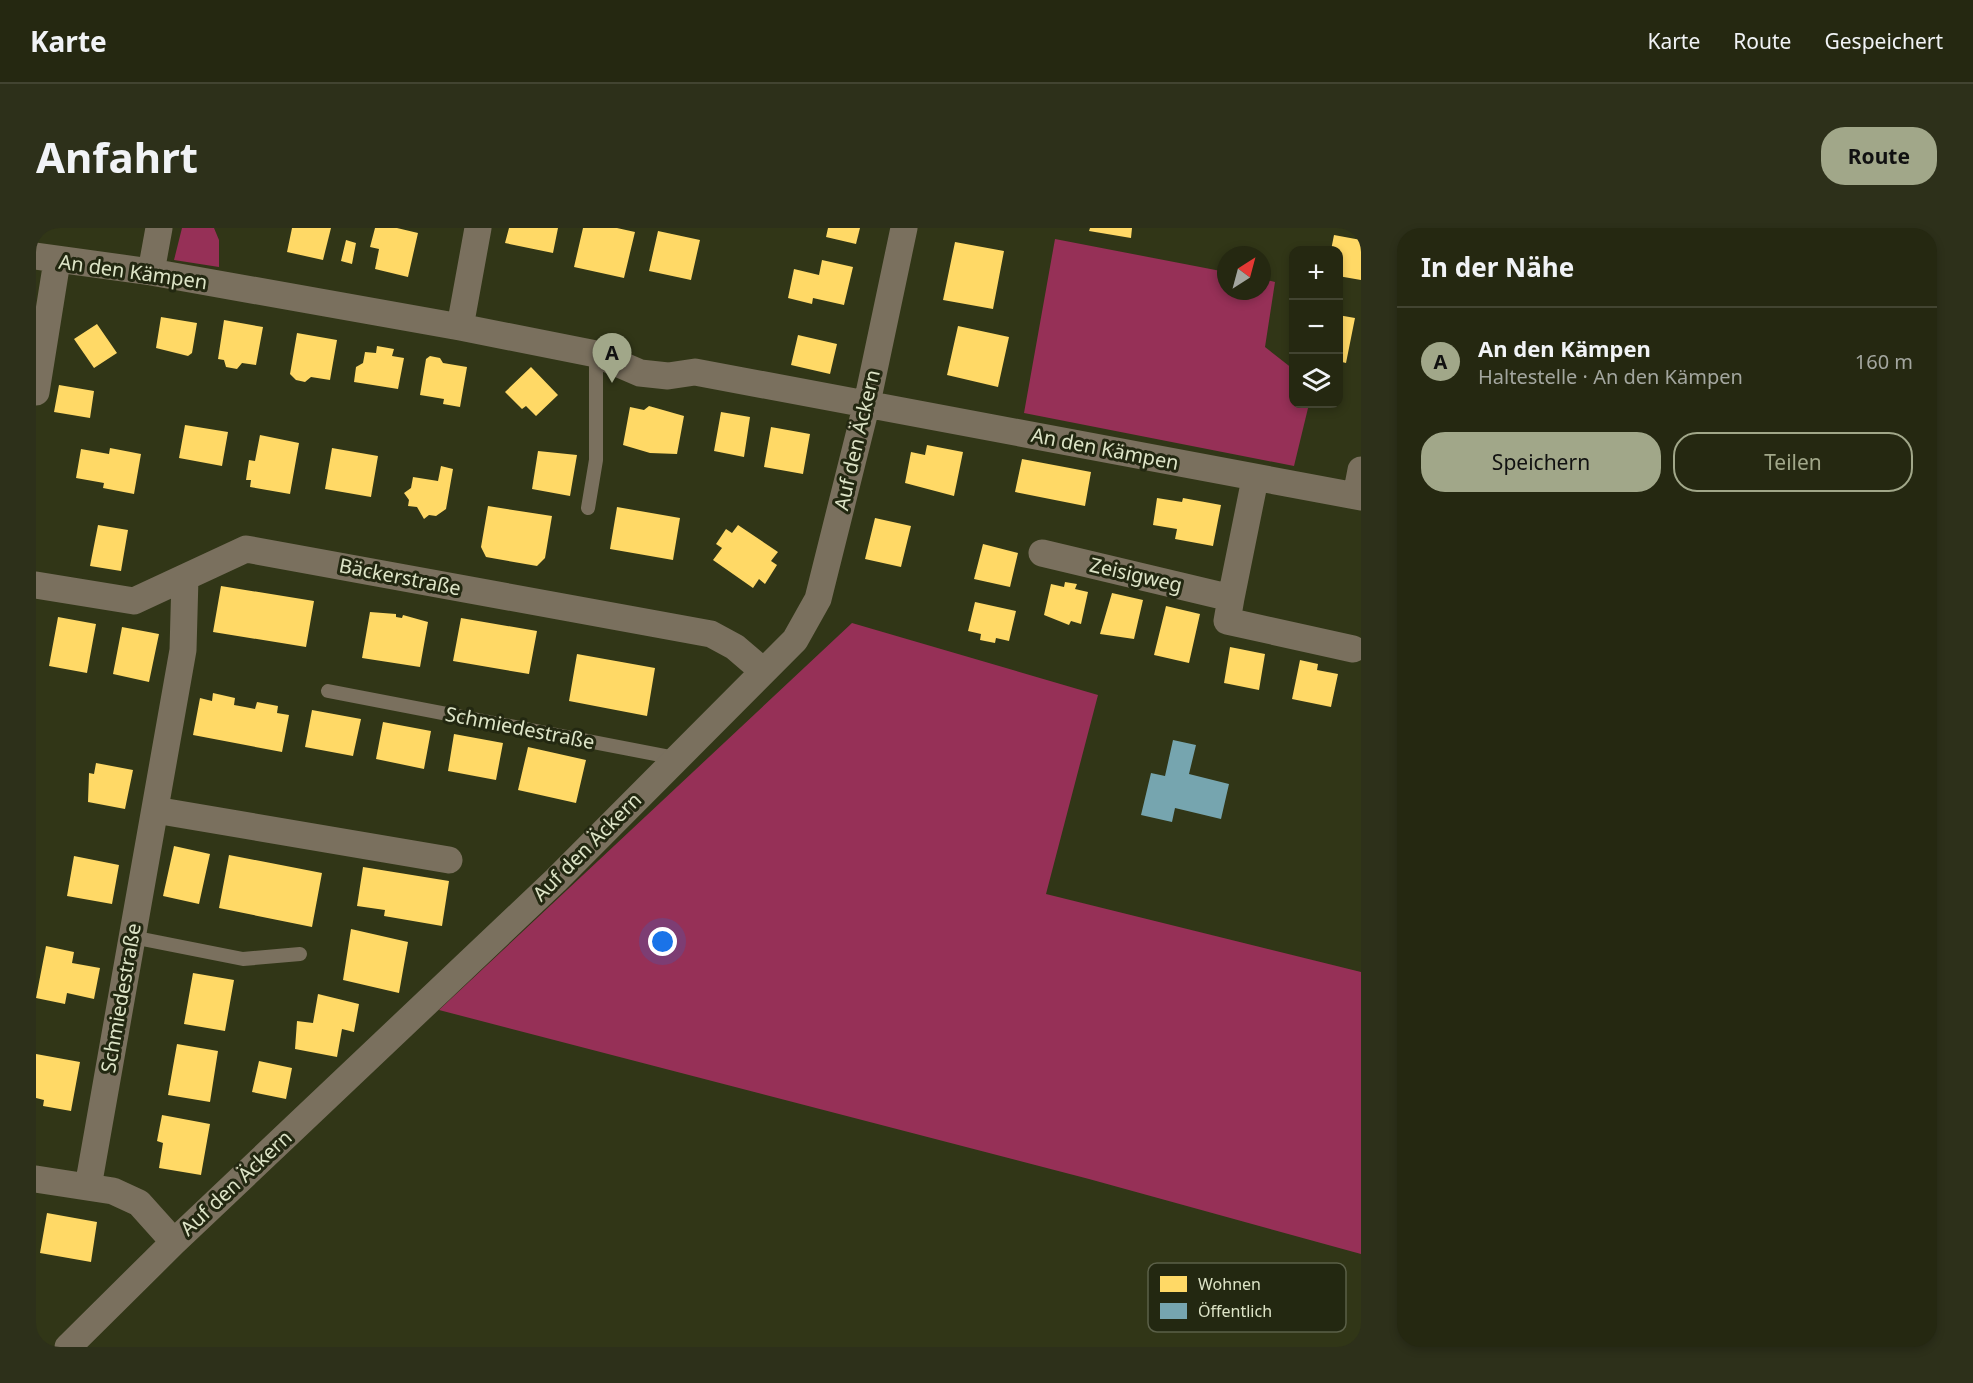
<!DOCTYPE html>
<html lang="de">
<head>
<meta charset="utf-8">
<style>
	:root { --surface:#252811; --page:#2d301a; --text:#f1f3f6; --muted:#a3a69f; --line:#424431; --accent:#a1a789 }
	body { margin:0; font-family:"Noto Sans",sans-serif; background:var(--page); color:var(--text) }
	.controls { position:absolute; right:18px; top:18px; display:grid; overflow:hidden; border-radius:12px; box-shadow:0 3px 9px #0003 }
	.controls button { width:54px; height:54px; display:grid; place-items:center; padding:0; border:0; border-bottom:2px solid var(--line); background:var(--surface); color:var(--text); font:30px sans-serif }
	.compass { position:absolute; left:1181px; top:18px; width:54px; height:54px; border-radius:50%; background:var(--surface); box-shadow:0 3px 9px #0003; rotate:36deg }
	.you { position:absolute; left:627px; top:714px; width:21px; height:21px; margin:-15px; border:4px solid #fff; border-radius:50%; background:#1a73e8; box-shadow:0 0 0 9px #1a73e833 }
	.badge { display:grid; place-items:center; width:39px; height:39px; border-radius:50%; background:var(--accent); color:#111; font-size:20px; font-weight:700 }
	.pin { position:absolute; translate:-50% -50px; filter:drop-shadow(0 2px 3px #0008) }
	.pin::after { content:''; position:absolute; top:32px; width:21px; height:18px; background:inherit; clip-path:polygon(0 0,100% 0,50% 100%) }
	.list { margin:0; padding:0; list-style:none }
	h2 { display:flex; justify-content:space-between; align-items:center; height:78px; margin:0; padding:0 24px; font-size:26px }
	h2 small { font-size:20px; font-weight:400; color:var(--muted) }
	.list li { display:grid; grid-template-columns:39px 1fr auto; gap:18px; align-items:center; box-sizing:border-box; height:108px; padding:0 24px; border-top:2px solid var(--line) }
	.list b { display:block; font-size:22px; white-space:nowrap }
	.list p { margin:0; font-size:20px; white-space:nowrap; color:var(--muted) }
	.list em { font-size:20px; font-style:normal; color:var(--muted) }
	.actions { display:flex; gap:12px; padding:18px 24px }
	.actions a { flex:1; padding:14px 0; border:2px solid var(--accent); border-radius:24px; text-align:center; font-size:21px; color:var(--accent) }
	.actions .main { background:var(--accent); color:#111 }
	.icon { flex:none; width:33px; height:33px; fill:none; stroke:currentColor; stroke-width:2; stroke-linecap:round; stroke-linejoin:round }
	.map { position:relative; flex:none; width:1325px; height:1119px; overflow:hidden; border-radius:24px }
	header { display:flex; align-items:center; gap:36px; box-sizing:border-box; height:84px; padding:0 30px; background:var(--surface); border-bottom:2px solid var(--line) }
	header strong { font-size:28px }
	nav { display:flex; gap:33px; margin-inline-start:auto; font-size:21px }
	.intro { display:flex; align-items:center; justify-content:space-between; box-sizing:border-box; height:144px; padding:0 36px }
	h1 { margin:0; font-size:42px }
	.button { padding:15px 27px; border-radius:24px; background:var(--accent); color:#111; font-size:21px; font-weight:700 }
	main { display:flex; gap:36px; padding:0 36px }
	aside { flex:1; background:var(--surface); border-radius:24px; box-shadow:0 3px 9px #0003 }
	.map>svg:first-child { display:block }
	.green { fill:#963057 }
	.homes { fill:#ffd966 }
	.public { fill:#76a5af }
	.lines { fill:none; stroke-linecap:round; stroke-linejoin:round }
	.lane { stroke:#7a705e; stroke-width:14 }
	.street { stroke:#7a705e; stroke-width:27 }
	.labels { text-anchor:middle; stroke-width:6; stroke-linejoin:round; paint-order:stroke }
	.street-label { font-size:20px; fill:#dde4c7; stroke:#232811 }
	.key { fill:#232811; stroke:#5b6048; stroke-width:1.5 }
	.key-label { font-size:16px; fill:#dde4c7 }
</style>
</head>
<body>
<header>
<strong>Karte</strong>
<nav><a>Karte</a><a>Route</a><a>Gespeichert</a></nav>
</header>
<div class="intro"><h1>Anfahrt</h1><a class="button">Route</a></div>
<main>
<div class="map">
<svg width="1325" height="1119" viewBox="0 0 1325 1119">
	<rect width="100%" height="100%" fill="#313617"/>
	<!-- green -->
	<path class="green" d="M146,0h32l5,12v27l-45,-7z
		M1019,11l171,33v19h36v-12l13,3 -10,65 28,22 1,35h15l-15,62 -270,-53z
		M816,395l246,72 -52,199 315,78v282l-272,-75 -650,-169z"/>
	<!-- homes -->
	<path class="homes" d="M256,0h39l-8,32 -36,-8z
		M339,0h22l21,5 -10,44 -33,-8 4,-20 -9,-2z
		M473,0h49l-5,25 -48,-10z
		M547,0h34l18,4 -11,46 -50,-11z
		M792,0h32l-4,16 -30,-7z
		M1054,0h42l-1,10 -42,-7z
		M622,3l42,9 -9,40 -42,-9z
		M1298,7l27,5v40l-23,-4v-26h-7z
		M310,12l10,3 -4,21 -11,-3z
		M919,14l49,9 -11,58 -50,-9z
		M786,32l31,7 -9,38 -31,-7 -1,6 -24,-6 6,-29 25,6z
		M1302,87l17,3 -9,45 -8,-2z
		M125,89l36,6 -5,30 -4,3 -32,-8z
		M188,92l39,7 -7,38 -14,-2 -5,6 -11,-2 -2,-7 -6,-1z
		M61,96l20,29 -23,15 -20,-29z
		M922,98l51,11 -11,50 -51,-12z
		M261,105l40,7 -7,40 -19,-3 -6,5 -9,-2 -6,-6z
		M762,107l39,9 -7,30 -39,-9z
		M341,118l17,3 -2,7 12,2 -6,31 -44,-7 2,-15 7,-4 2,-11 11,1z
		M394,128l10,2 3,5 24,4 -7,40 -17,-3 1,-5 -24,-4 6,-36z
		M495,139l27,28 -22,21 -10,-10 -4,3 -17,-17z
		M23,157l35,6 -4,27 -36,-6z
		M613,178l35,10 -7,38 -27,-1 -27,-8 7,-38 14,3z
		M685,184l29,5 -6,40 -30,-6z
		M149,197l43,7 -6,34 -43,-8z
		M735,199l39,7 -7,40 -39,-7z
		M224,207l39,8 -9,51 -40,-7 1,-7h-5l3,-20 6,1z
		M891,217l36,7 -9,44 -49,-13 6,-31 14,3z
		M74,220l31,6 -7,40 -31,-6 1,-5 -28,-5 5,-29 28,5z
		M296,220l46,8 -7,41 -46,-8z
		M502,223l39,4 -7,41 -38,-7z
		M986,231l69,13 -6,34 -70,-14z
		M405,238l12,3 -7,40 -10,7 -7,-1 -5,4 -7,-12 -9,-1 1,-6 -5,-7 7,-5 2,-11 25,4z
		M1121,270l25,4 1,-4 38,7 -8,41 -38,-7 2,-10 -24,-4z
		M452,278l64,10 -7,42 -8,8 -51,-9 -5,-10z
		M581,279l63,11 -7,42 -63,-11z
		M839,290l36,8 -10,41 -36,-8z
		M62,297l30,5 -7,41 -31,-5z
		M702,297l40,27 -7,9 6,4 -12,19 -6,-5 -6,9 -40,-28 9,-12 -6,-4 10,-15 6,4z
		M947,316l35,9 -8,34 -36,-8z
		M1029,354l12,2 -2,5 13,3 -7,32 -10,-3 -2,4 -25,-10 7,-31 13,3z
		M185,358l93,15 -8,46 -93,-15z
		M1076,365l31,7 -9,39 -34,-5z
		M939,374l41,9 -7,30 -13,-3 -1,5 -15,-3 1,-6 -13,-3z
		M1130,378l34,8 -11,49 -35,-8z
		M334,384l26,2v3l6,1 1,-3 25,7 -8,45 -58,-9z
		M22,389l38,7 -9,49 -38,-7z
		M425,390l76,13 -8,43 -76,-13z
		M86,399l37,7 -10,48 -36,-8z
		M1194,419l35,7 -6,36 -35,-7z
		M541,426l78,14 -8,48 -78,-15z
		M1264,432l18,4 -1,6 21,4 -7,33 -39,-8z
		M177,465l22,5 -1,7 11,2 10,2 2,-7 21,4 -1,7 12,2 -7,37 -89,-17 7,-37 12,3z
		M276,482l49,9 -8,37 -48,-9z
		M347,494l48,9 -7,38 -48,-10z
		M418,506l49,9 -7,37 -48,-9z
		M492,519l58,13 -10,43 -58,-13z
		M60,535l37,7 -8,39 -37,-7 1,-29 5,1z
		M138,618l36,8 -11,50 -36,-8z
		M193,627l93,18 -10,54 -93,-19z
		M38,628l45,9 -7,39 -45,-8z
		M327,639l86,14 -7,45 -58,-10 1,-6 -28,-4z
		M315,701l57,13 -9,51 -56,-13z
		M10,718l28,6 -2,11 28,5 -6,31 -27,-6 -2,11 -29,-6z
		M157,745l41,7 -9,51 -41,-7z
		M282,766l41,10 -5,28 -12,-3 -5,28 -42,-8 2,-28 16,2z
		M141,816l41,7 -8,51 -42,-7z
		M0,826l44,8 -9,49 -28,-5 1,-6 -8,-2z
		M223,833l33,7 -6,31 -34,-7z
		M126,887l48,9 -9,51 -42,-7 4,-25 -6,-2z
		M11,985l50,9 -6,40 -51,-9z"/>
	<!-- public -->
	<path class="public" d="M1137,512l23,5 -7,29 40,10 -8,35 -46,-11 -3,14 -31,-7 10,-42 14,3z"/>
	<g class="lines">
		<!-- lane -->
		<path class="lane" d="M552,280l8,-48v-106
			M292,463l348,67
			M96,709l111,22 57,-5"/>
		<!-- street -->
		<path class="street" d="M0,28l115,16 309,55 136,27 44,19 28,3 27,-4 666,125
			M115,44l8,-44
			M424,99l18,-99
			M0,164l21,-131
			M1320,268l5,-26
			M1006,325l189,45 -4,23 126,28
			M0,357l98,16 112,-52 465,85 24,13 28,24
			M1195,370l24,-119
			M119,582l294,50
			M0,951l77,12 26,12 35,39
			M52,959l95,-537 2,-72
			M32,1119l106,-105 382,-362 239,-240 23,-41 49,-196 37,-175"/>
	</g>
	<g class="labels">
		<!-- street labels -->
		<g class="street-label">
			<text transform="translate(97 44) rotate(8)" y="7">An den Kämpen</text>
			<text transform="translate(821 212) rotate(-77)" y="7">Auf den Äckern</text>
			<text transform="translate(1069 221) rotate(11)" y="7">An den Kämpen</text>
			<text transform="translate(1100 347) rotate(13)" y="7">Zeisigweg</text>
			<text transform="translate(364 349) rotate(11)" y="7">Bäckerstraße</text>
			<text transform="translate(484 500) rotate(11)" y="7">Schmiedestraße</text>
			<text transform="translate(551 619) rotate(-45)" y="7">Auf den Äckern</text>
			<text transform="translate(85 770) rotate(-80)" y="7">Schmiedestraße</text>
			<text transform="translate(200 955) rotate(-43)" y="7">Auf den Äckern</text>
		</g>
	</g>
	<!-- legend -->
	<rect x="1112" y="1035" width="198" height="69" rx="9" class="key"/>
	<rect x="1124" y="1048" width="27" height="16" fill="#ffd966"/>
	<rect x="1124" y="1075" width="27" height="16" fill="#76a5af"/>
	<g class="key-label">
		<text x="1162" y="1062">Wohnen</text>
		<text x="1162" y="1089">Öffentlich</text>
	</g>
</svg>
<div class="controls">
<button>+</button>
<button>−</button>
<button><svg class="icon" aria-label="layers" viewBox="0 0 24 24"><path d="M12 4l9 5-9 5-9-5zM3 14l9 5 9-5"/></svg></button>
</div>
<svg class="compass" viewBox="-18 -18 36 36"><path d="M0-13l5 13h-10z" fill="#e53935"/><path d="M0 13l5-13h-10z" fill="#a3a69f"/></svg>
<div class="you"></div>
<div class="pin badge" style="left:576px;top:155px">A</div>
</div>
<aside>
<h2>In der Nähe<small></small></h2>
<ul class="list">
<li><span class="badge">A</span><div><b>An den Kämpen</b><p>Haltestelle · An den Kämpen</p></div><em>160 m</em></li>
</ul>
<div class="actions"><a class="main">Speichern</a><a>Teilen</a></div>
</aside>
</main>
</body>
</html>
